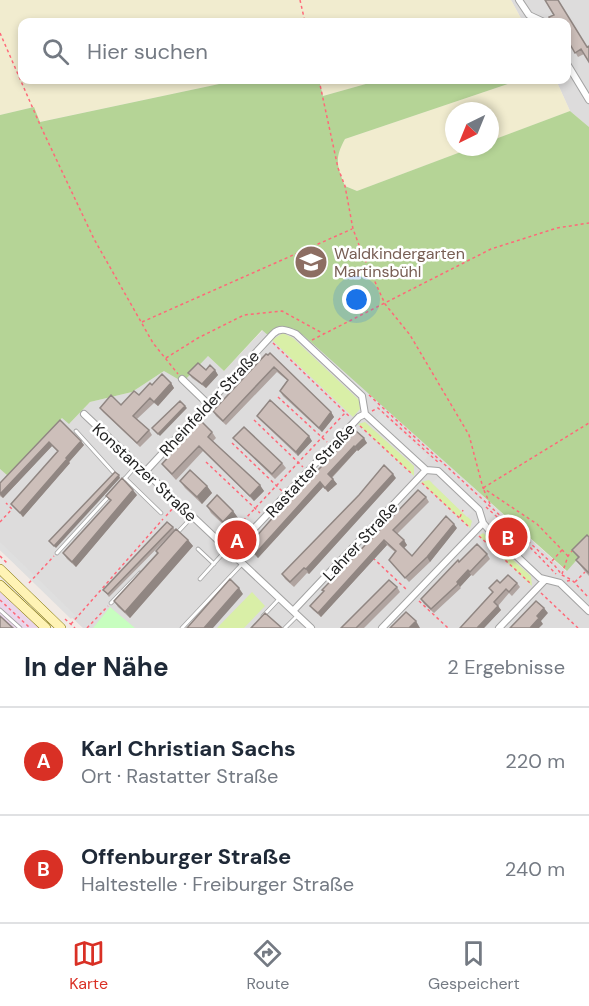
<!DOCTYPE html>
<html lang="de">
<head>
<meta charset="utf-8">
<style>
	:root { --surface:#fff; --page:#f2f2f3; --text:#1f2937; --muted:#747a83; --line:#e0e1e3; --accent:#d93025 }
	body { margin:0; font-family:"DM Sans",sans-serif; background:var(--page); color:var(--text) }
	.compass { position:absolute; left:445px; top:102px; width:54px; height:54px; border-radius:50%; background:var(--surface); box-shadow:0 3px 9px #0003; rotate:223deg }
	.you { position:absolute; left:357px; top:300px; width:21px; height:21px; margin:-15px; border:4px solid #fff; border-radius:50%; background:#1a73e8; box-shadow:0 0 0 9px #1a73e833 }
	.badge { display:grid; place-items:center; width:39px; height:39px; border-radius:50%; background:var(--accent); color:#fff; font-size:20px; font-weight:700 }
	.pin { position:absolute; translate:-50% -50%; border:3px solid #fff; box-shadow:0 2px 6px #0006 }
	.list { margin:0; padding:0; list-style:none }
	h2 { display:flex; justify-content:space-between; align-items:center; height:78px; margin:0; padding:0 24px; font-size:26px }
	h2 small { font-size:20px; font-weight:400; color:var(--muted) }
	.list li { display:grid; grid-template-columns:39px 1fr auto; gap:18px; align-items:center; box-sizing:border-box; height:108px; padding:0 24px; border-top:2px solid var(--line) }
	.list b { display:block; font-size:22px; white-space:nowrap }
	.list p { margin:0; font-size:20px; white-space:nowrap; color:var(--muted) }
	.list em { font-size:20px; font-style:normal; color:var(--muted) }
	.icon { flex:none; width:33px; height:33px; fill:none; stroke:currentColor; stroke-width:2; stroke-linecap:round; stroke-linejoin:round }
	.map { position:relative; flex:none; width:589px; height:628px; overflow:hidden }
	.search { position:absolute; background:var(--surface); box-shadow:0 3px 9px #0003; left:18px; right:18px; top:18px; height:66px; display:flex; align-items:center; gap:15px; box-sizing:border-box; padding:0 21px; border-radius:12px; color:var(--muted); font-size:22px }
	.sheet { height:294px; background:var(--surface) }
	nav { display:flex; justify-content:space-around; align-items:center; box-sizing:border-box; height:84px; border-top:2px solid var(--line); background:var(--surface); font-size:16px; color:var(--muted) }
	nav a { display:grid; justify-items:center; gap:3px }
	nav .on { color:var(--accent) }
	.map>svg:first-child { display:block }
	.residential { fill:#dddcdc }
	.industrial { fill:#ead6ea }
	.farmland { fill:#f1eccf }
	.grass { fill:#d9efa7 }
	.forest { fill:#b5d496 }
	.park { fill:#c7febf }
	.parking { fill:#dfdfdf }
	.lines { fill:none; stroke-linecap:round; stroke-linejoin:round }
	.lane-casing { stroke:#a3a3a3; stroke-width:4.5 }
	.street-casing { stroke:#a3a3a3; stroke-width:8 }
	.secondary-casing { stroke:#7d7000; stroke-width:10 }
	.path { stroke:#ff6878; stroke-width:1.5; stroke-dasharray:3 3; stroke-linecap:butt }
	.lane { stroke:#fff; stroke-width:3 }
	.street { stroke:#fff; stroke-width:6 }
	.secondary { stroke:#fff3b5; stroke-width:9 }
	.wall { fill:#b0a4a0 }
	.shaded-wall { fill:#908682 }
	.building { fill:#cdbfba; stroke:#908682; stroke-width:1.5 }
	.labels { text-anchor:middle; stroke-width:5; stroke-linejoin:round; paint-order:stroke }
	.education-label { font-size:16px; fill:#785e54; stroke:#fff; text-anchor:start }
	.street-label { font-size:16px; fill:#1f1f1f; stroke:#fff }
</style>
</head>
<body>
<div class="map">
<svg width="589" height="628" viewBox="0 0 589 628">
	<rect width="100%" height="100%" fill="#f1eae5"/>
	<!-- residential -->
	<path class="residential" d="M511,0h78v127l-19,-16 -14,-31h10v-58h-43z
		M263,330l40,4 263,237 23,-25v82h-506l-83,-78v-81l8,7 55,-59 7,6 20,-21 42,-10 32,-21 44,-15 16,15z"/>
	<!-- industrial -->
	<path class="industrial" d="M0,585l46,43h-46z"/>
	<!-- farmland -->
	<path class="farmland" d="M0,0h511l12,22h-501v58h216l-199,42 -6,-15 -33,8z
		M319,80h61l-57,16z
		M520,80h36l14,31 -80,30v-30h-36v36h20l-117,44 -12,-5 -7,-18 -1,-15 8,-14z"/>
	<!-- grass -->
	<path class="grass" d="M283,333l10,5 66,62 1,9 -7,8 -81,-77z
		M365,422l49,44v10l-56,-52z
		M429,480l43,41 -2,7 -49,-46z
		M483,533l48,43 1,10 -53,-50z
		M252,592l13,14 -21,22h-27z"/>
	<!-- forest -->
	<path class="forest" d="M238,80h81l4,16 57,-16h140l-175,59c-11,20 -8,27 0,47l12,5 117,-44h16v-6l80,-30 19,16v419l-22,25 -264,-236 -18,-5 -16,6 -7,-6 -38,41 -16,-15 -25,26 -19,-11 -32,21 -42,10 -21,22 -7,-6 -54,58 -8,-7v-354l34,-8 6,15z"/>
	<!-- park -->
	<path class="park" d="M110,607l25,21h-42z"/>
	<!-- parking -->
	<path class="parking" d="M381,413l47,43 -5,6 -48,-43z
		M438,477l35,34 -6,6 -35,-34z
		M0,542l75,73 -4,4 -71,-69z"/>
	<g class="lines">
		<!-- lane casing -->
		<g class="lane-casing">
			<path id="lane" d="M76,431l37,41
				M125,478l36,35
				M121,483l15,-17
				M177,533l15,-16
				M198,549l16,15
				M57,553l53,-58
				M200,579l27,-30
				M111,603l29,-30
				M0,610l20,18
				M263,616l16,-17
				M182,628l60,-64
				M285,628l11,-11"/>
		</g>
		<!-- street casing -->
		<g class="street-casing">
			<path id="street" d="M519,0l10,15 15,7
				M566,62l23,38
				M182,379l26,25
				M84,414l227,214
				M145,472l128,-138c7,-7 14,-4 23,0l66,62 3,18 61,56 12,1 41,39 4,13 6,7 51,48 20,5 29,28
				M231,553l128,-136 6,-3
				M293,611l133,-141
				M382,628l101,-105
				M499,628l46,-48"/>
		</g>
		<!-- secondary casing -->
		<g class="secondary-casing">
			<path id="secondary" d="M0,569l61,59
				M0,585l46,43"/>
		</g>
		<!-- path -->
		<path class="path" d="M300,0l5,22
			M0,33l41,94 53,112 59,104 25,31
			M319,80l19,88 7,18 8,43 9,24 23,51 25,31 59,100 14,53 54,36 31,32
			M142,322l210,-93
			M312,340l179,-91 66,-21 32,-5
			M273,343l77,74
			M166,358l32,-20 46,-23 38,-4 42,23
			M369,395l186,171 7,9 10,5
			M278,397l49,45
			M372,411l6,-3 61,55
			M254,420l49,47
			M360,426l52,48
			M232,443l50,48
			M206,462l54,51
			M422,483l47,44
			M490,504l-7,-16 106,-65
			M486,507l39,35 31,32
			M166,516l7,-8
			M460,517l3,-7
			M0,522l12,-13 -6,-6
			M479,536l52,48
			M227,538l118,-125
			M0,556l8,8
			M373,558l34,32
			M552,561l10,-11
			M562,574l6,-18 4,-5
			M567,581l5,-1 17,18
			M575,582l10,-10
			M29,583l25,-27
			M541,593l37,35
			M0,600l30,28
			M419,601l29,27
			M65,619l10,9
			M71,624l92,-105
			M87,628l21,-22"/>
		<!-- lane -->
		<use href="#lane" class="lane"/>
		<!-- street -->
		<use href="#street" class="street"/>
		<!-- secondary -->
		<use href="#secondary" class="secondary"/>
	</g>
	<!-- wall -->
	<path class="wall" d="M545,0l39,54 -6,3z
		M266,354l65,58 3,5 -12,15 -39,-36 -3,-5 8,-10 -11,-9 -51,53 -10,-9 -3,-5z
		M206,370h9l3,5 -12,13 -14,-10 -4,-5z
		M171,383l3,5 -16,18 -4,-3 -17,16 12,11 3,5 -12,12 -37,-35 -3,-4 21,-3 18,-10 13,-10z
		M257,416l55,25 -14,15 -38,-36z
		M60,420l24,25 -15,17 1,1 -47,54 -12,-13 47,-52 -6,-6 -49,52 -3,-2v-13z
		M356,431l11,12 -9,8 -1,-1 -25,28 5,6 -9,8 -5,-5 -65,71 -11,-11z
		M212,432l4,6 -3,3 51,50 -10,10 -51,-50 -27,29 -10,-11 -4,-5z
		M233,438l49,25 4,5 -11,11 -38,-37z
		M396,478l-87,96 -2,-1 -13,14 -9,-8 -3,-5z
		M180,481l27,5 5,7 -10,11 -17,-16z
		M137,495l-61,72 -9,-8 -4,-6 47,-52 -4,-5z
		M426,497l3,5 -32,32 10,11 -3,3 8,8 45,-28 -27,34 -21,20 -20,-22 6,-8 -8,-7 -66,72 -8,-7 -3,-4z
		M207,506l26,5 5,7 -10,11 -17,-16z
		M173,527l2,3 -66,67 -4,-5 -2,-2z
		M589,537v39l-6,-7 -7,-9 2,-2 -6,-8z
		M188,540l5,6 -63,72 -12,-11 -4,-6 43,-48 -1,-2z
		M487,554l3,5 -17,17 -2,-1 -11,12 1,1 -27,25 -10,-9 -3,-5 38,-37z
		M500,583h17l3,4 -8,9 -3,-3 -11,13 3,4 -17,18h-24l33,-35 -4,-5z
		M397,587l3,5 -36,36h-23z"/>
	<!-- shaded-wall -->
	<path class="shaded-wall" d="M215,370l3,5 -12,13 -4,-4z
		M171,383l3,5 -16,18 -4,-4z
		M185,406l2,2 -27,28 -2,-2z
		M331,412l3,5 -12,15 -3,-4z
		M309,436l3,5 -14,15 -2,-4z
		M364,438l3,5 -9,8 -3,-4z
		M81,441l3,4 -15,17 1,1 -47,54 -3,-4 46,-55z
		M49,442l3,4 -49,52 -3,-4z
		M354,446l3,4 -26,28 -3,-4z
		M393,474l3,4 -87,96 -3,-5z
		M119,475l1,3 -64,70 -2,-2z
		M333,479l4,5 -9,8 -3,-4z
		M320,482l3,5 -65,71 -3,-4z
		M260,485l4,6 -10,10 -4,-5z
		M207,486l5,7 -10,11 -5,-7z
		M133,490l4,5 -61,72 -4,-5z
		M233,511l5,7 -10,11 -5,-7z
		M454,524l3,4 -27,34 -3,-5z
		M188,540l5,6 -63,72 -5,-6z
		M384,540l3,5 -66,72 -3,-4z
		M404,540l3,5 -4,4 -3,-5z
		M468,570l3,5 -11,12 -3,-5z
		M239,588l4,6 -30,34h-9z
		M498,606l3,4 -17,18h-7z
		M544,608l4,5 -7,8 2,3 -4,4h-9l7,-12z
		M416,621l4,7h-11z"/>
	<!-- building -->
	<path class="building" d="M545,0h13l29,47 2,-1v16l-8,-13 -6,4 -8,-14v-17h-15l-3,-5 5,-2z
		M270,353l61,59 -12,16 -39,-37 8,-11 -14,-13 -51,54 -10,-10 53,-57 2,1z
		M198,363l8,7 4,-5 5,5 -13,14 -14,-11z
		M162,374l9,9 -17,19 -4,-4 -17,18 16,14 -12,13 -37,-35 11,-13 10,10 13,-14 5,4 11,-12 2,2z
		M270,400l39,36 -13,16 -39,-36z
		M180,401l5,5 -27,28 -6,-6z
		M60,420l21,21 -15,17 1,1 -47,54 -9,-9 47,-53 -9,-9 -49,52v-11z
		M201,421l11,11 -4,5 52,48 -10,11 -51,-50 -27,28 -10,-10z
		M244,427l38,36 -10,11 -39,-36z
		M356,431l8,7 -9,9 -1,-1 -26,28 5,5 -8,9 -5,-6 -65,72 -8,-7 36,-41z
		M384,465l9,9 -87,95 -2,-1 -14,14 -8,-8 77,-79z
		M190,470l17,16 -10,11 -17,-16z
		M115,472l4,3 -65,71 -5,-5z
		M122,478l11,12 -61,72 -9,-9 48,-53 -5,-4z
		M418,490l8,7 -33,33 11,10 -4,4 12,12 34,-40 8,8 -27,33 -22,21 -16,-18 7,-9 -12,-11 -66,73 -8,-7 14,-15 -2,-1z
		M217,495l16,16 -10,11 -16,-16z
		M167,522l6,5 -65,67 -5,-4z
		M176,529l12,11 -63,72 -11,-11 44,-48 -2,-2z
		M587,535l2,2v36l-13,-13 3,-3 -7,-7z
		M477,544l10,10 -17,18 -2,-2 -11,12 1,2 -27,25 -10,-10 37,-39 1,2z
		M508,575l9,8 -8,9 -3,-3 -12,13 4,4 -21,22h-17l33,-36 -4,-4 8,-8 3,3z
		M230,579l9,9 -35,40h-17z
		M389,580l8,7 -41,41h-15z
		M536,601l8,7 -7,8 2,2 -9,10h-20z
		M406,612l10,9 -7,7h-19z
		M265,613l17,15h-31z
		M0,616l13,12h-13z"/>
	<!-- icons -->
	<defs>
		<g id="school-disc" transform="scale(1.725)"><circle r="9.5" fill="#8d6e63" stroke="#fff"/><path d="M0-5L7-2L0 1L-7-2ZM-4 1L0 2.5L4 1V4Q0 6-4 4Z" fill="#fff"/></g>
	</defs>
	<g fill-rule="evenodd">
		<use href="#school-disc" x="311" y="262"/>
	</g>
	<g class="labels">
		<!-- education labels -->
		<g class="education-label">
			<text x="334" y="259">Waldkindergarten<tspan x="334" dy="18">Martinsbühl</tspan></text>
		</g>
		<!-- street labels -->
		<g class="street-label">
			<text transform="translate(209 403) rotate(-47)" y="6">Rheinfelder Straße</text>
			<text transform="translate(310 470) rotate(-47)" y="6">Rastatter Straße</text>
			<text transform="translate(145 472) rotate(43)" y="6">Konstanzer Straße</text>
			<text transform="translate(360 541) rotate(-47)" y="6">Lahrer Straße</text>
		</g>
	</g>
</svg>
<svg class="compass" viewBox="-18 -18 36 36"><path d="M0-13l5 13h-10z" fill="#e53935"/><path d="M0 13l5-13h-10z" fill="#747a83"/></svg>
<div class="you"></div>
<div class="pin badge" style="left:237px;top:540px">A</div>
<div class="pin badge" style="left:508px;top:537px">B</div>
<div class="search"><svg class="icon" aria-label="search" viewBox="0 0 24 24"><circle cx="10" cy="10" r="6"/><path d="M15 15l6 6"/></svg>Hier suchen</div>
</div>
<section class="sheet">
<h2>In der Nähe<small>2 Ergebnisse</small></h2>
<ul class="list">
<li><span class="badge">A</span><div><b>Karl Christian Sachs</b><p>Ort · Rastatter Straße</p></div><em>220 m</em></li>
<li><span class="badge">B</span><div><b>Offenburger Straße</b><p>Haltestelle · Freiburger Straße</p></div><em>240 m</em></li>
</ul>
</section>
<nav>
<a class="on"><svg class="icon" aria-label="map" viewBox="0 0 24 24"><path d="M3 6l6-2 6 2 6-2v14l-6 2-6-2-6 2zM9 4v14M15 6v14"/></svg>Karte</a>
<a><svg class="icon" aria-label="directions" viewBox="0 0 24 24"><path d="M12 3l9 9-9 9-9-9zM9 14v-3h6M13 9l2 2-2 2"/></svg>Route</a>
<a><svg class="icon" aria-label="saved" viewBox="0 0 24 24"><path d="M7 4h10v16l-5-4-5 4z"/></svg>Gespeichert</a>
</nav>
</body>
</html>
